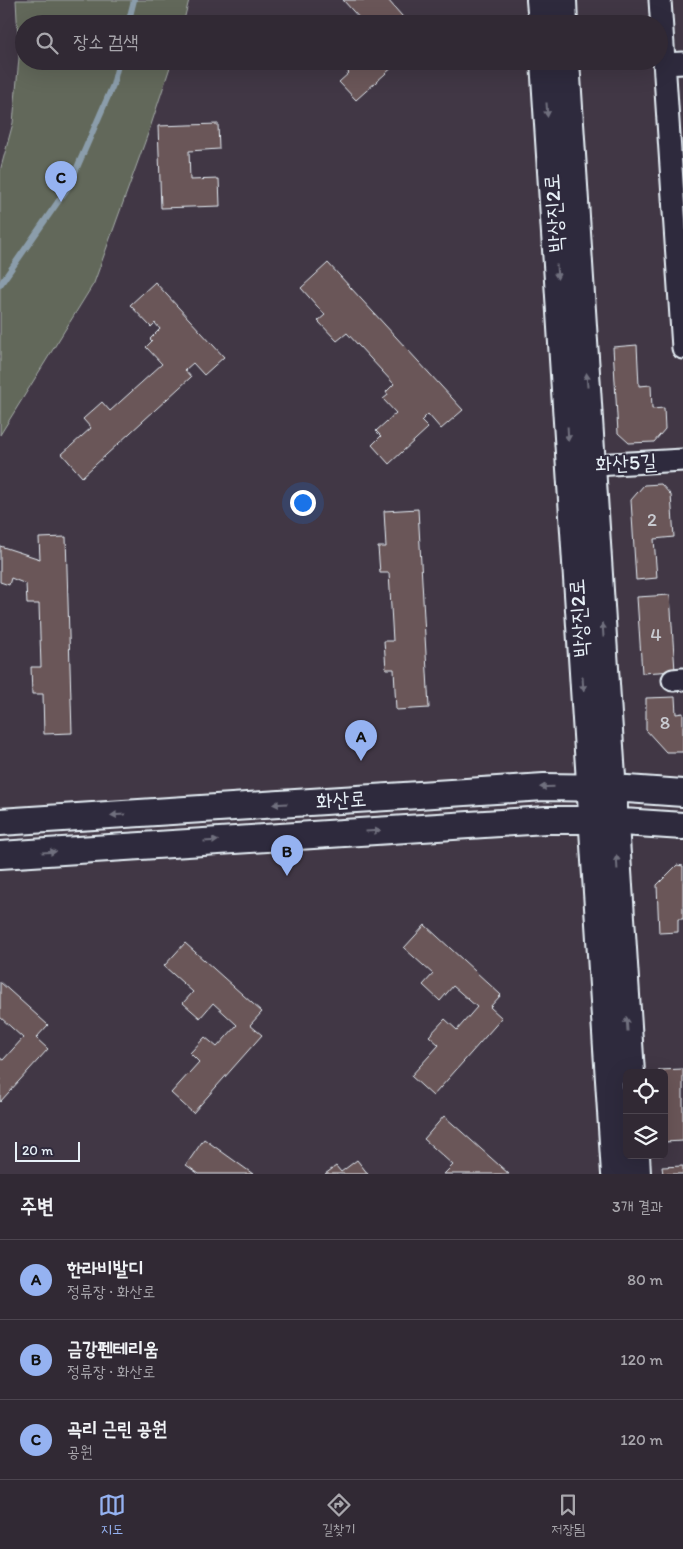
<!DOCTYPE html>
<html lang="ko">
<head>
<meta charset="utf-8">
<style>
	:root { --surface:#312934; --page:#3d3540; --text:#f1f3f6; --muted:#a8a6ac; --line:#4c454f; --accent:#95b2f1 }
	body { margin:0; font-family:Itim,"Poor Story",sans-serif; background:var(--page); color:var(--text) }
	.controls { position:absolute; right:15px; bottom:15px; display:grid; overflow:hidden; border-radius:8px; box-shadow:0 5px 20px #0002 }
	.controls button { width:45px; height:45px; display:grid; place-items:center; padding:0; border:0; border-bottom:1px solid var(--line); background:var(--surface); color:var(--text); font:25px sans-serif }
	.scale { position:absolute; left:15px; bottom:12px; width:65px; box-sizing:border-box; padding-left:5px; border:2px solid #e8f1f8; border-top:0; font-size:14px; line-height:18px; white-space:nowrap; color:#e8f1f8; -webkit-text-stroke:4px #2f2a3d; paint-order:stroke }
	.you { position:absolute; left:302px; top:502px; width:18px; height:18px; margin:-12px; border:4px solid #fff; border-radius:50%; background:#1a73e8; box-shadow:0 0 0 8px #1a73e833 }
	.badge { display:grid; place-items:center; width:32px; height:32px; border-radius:50%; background:var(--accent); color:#111; font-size:16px; font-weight:700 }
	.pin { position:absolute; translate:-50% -41px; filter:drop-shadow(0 1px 2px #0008) }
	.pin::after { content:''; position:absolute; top:26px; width:18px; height:15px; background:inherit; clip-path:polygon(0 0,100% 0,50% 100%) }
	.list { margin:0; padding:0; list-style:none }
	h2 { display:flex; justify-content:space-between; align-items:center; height:65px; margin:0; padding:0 20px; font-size:21px }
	h2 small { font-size:16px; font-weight:400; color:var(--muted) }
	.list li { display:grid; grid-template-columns:32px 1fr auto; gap:15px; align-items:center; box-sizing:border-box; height:80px; padding:0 20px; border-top:1px solid var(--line) }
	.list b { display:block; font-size:19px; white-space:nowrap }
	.list p { margin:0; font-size:16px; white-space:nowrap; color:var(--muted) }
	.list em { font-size:16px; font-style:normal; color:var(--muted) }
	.icon { flex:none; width:28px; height:28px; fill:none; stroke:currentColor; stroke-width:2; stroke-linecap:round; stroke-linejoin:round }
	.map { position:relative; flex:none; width:683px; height:1174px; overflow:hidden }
	.search { position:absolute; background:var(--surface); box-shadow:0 5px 20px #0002; left:15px; right:15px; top:15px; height:55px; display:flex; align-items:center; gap:12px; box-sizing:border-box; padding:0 18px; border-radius:28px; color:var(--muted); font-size:19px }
	.sheet { height:305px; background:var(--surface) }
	nav { display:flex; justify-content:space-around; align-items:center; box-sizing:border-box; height:70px; border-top:1px solid var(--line); background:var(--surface); font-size:14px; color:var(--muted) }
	nav a { display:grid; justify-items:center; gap:2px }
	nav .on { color:var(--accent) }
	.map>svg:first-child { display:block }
	.green { fill:#62685a; stroke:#a5aca9 }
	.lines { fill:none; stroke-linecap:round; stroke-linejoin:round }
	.stream { stroke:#8b9dab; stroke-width:6 }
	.building { fill:#6a5658; stroke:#e8f1f8 }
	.minor-casing { stroke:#e8f1f8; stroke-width:25 }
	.tertiary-casing { stroke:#e8f1f8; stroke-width:30 }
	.minor { stroke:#2f2a3d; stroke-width:21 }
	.tertiary { stroke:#2f2a3d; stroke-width:26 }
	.oneway { fill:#70707e }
	.labels { text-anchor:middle; stroke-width:4; stroke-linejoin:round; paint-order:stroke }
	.number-label { font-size:19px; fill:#c8cad0 }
	.street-label { font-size:21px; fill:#e8f1f8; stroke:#2f2a3d }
</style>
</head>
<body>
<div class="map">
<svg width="683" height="1174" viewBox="0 0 683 1174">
	<rect width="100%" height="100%" fill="#413745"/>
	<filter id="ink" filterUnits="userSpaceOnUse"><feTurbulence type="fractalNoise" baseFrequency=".02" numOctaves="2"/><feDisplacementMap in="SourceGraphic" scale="10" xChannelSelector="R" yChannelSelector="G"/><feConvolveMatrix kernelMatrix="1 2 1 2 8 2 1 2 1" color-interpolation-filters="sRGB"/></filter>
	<g filter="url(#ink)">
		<!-- green -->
		<path class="green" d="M16,0h173l-6,24h-159v37h148l-22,67 -56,155 -94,152v-264l13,-48 6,-65z"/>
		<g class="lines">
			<!-- stream -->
			<path class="stream" d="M128,24l6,-24
				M0,285l69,-99 44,-101 6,-24"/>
		</g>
		<!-- building -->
		<path class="building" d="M343,0h45l21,24h-51l4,-3z
			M351,61h41l3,4 -39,35 -17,-18 10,-9 -5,-5z
			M218,124l1,25 -30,2 1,29 29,-1 1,27 -59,2 -3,-82z
			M328,263l135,147 -22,19 -13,-15 -7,7 7,7 -39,36 -17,-19 9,-9 -5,-5 20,-18 -13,-14 5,-4 -2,-3 8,-8 -47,-51 -10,8 -19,-20 7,-6 -24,-27z
			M155,282l69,75 -20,18 -11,-12 -8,7 6,7 -109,100 -20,-23 29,-26 -8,-9 19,-17 8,9 52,-47 -16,-17 6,-6 -2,-2 10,-10 -5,-6 -4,4 -21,-22z
			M637,345l2,41 12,-1 1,24 12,-1 1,21 -11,13 -25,1 -11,-10 -5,-86z
			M661,484l10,11 3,42 -20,2 3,39 -21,2 -5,-80 13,-15z
			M418,509l11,199 -33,2 -2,-41h-8l-2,-28h9l-4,-68h-9l-2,-26h8l-2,-36z
			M66,537l6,196 -28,1 -1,-40h-11l-1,-27h10l-2,-63h-12l-1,-20 -15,-6 -2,7 -9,-3v-36l40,13 -1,-21z
			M670,595l5,76 -33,2 -5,-76z
			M675,697l1,17 7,-1v39h-17l-20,-22v-32z
			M677,865l6,1v53h-5v13l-19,1 -2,-48z
			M425,925l76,70 -11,12 12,11 -69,78 -22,-20 28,-31 -10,-9 16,-17 12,11 20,-23 -24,-21 -13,15 -17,-16 10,-11 -29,-26z
			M185,943l77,69 -12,13 12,10 -69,78 -22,-20 28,-31 -9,-9 15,-16 12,10 20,-22 -24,-22 -13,15 -17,-15 10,-11 -29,-26z
			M0,982l48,43 -12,13 12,11 -48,53v-44l3,2 20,-22 -23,-21z
			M683,1069v72l-19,1v-69h-5v-3z
			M444,1116l65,58h-65l9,-9 -29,-26z
			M204,1139l49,35h-54l-13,-9z
			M357,1160l11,14h-43l11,-8 5,6z
			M683,1166v8h-20l-1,-7z"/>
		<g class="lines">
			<!-- minor casing -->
			<g class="minor-casing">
				<path id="minor" d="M660,0l23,348
					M664,64l19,-1
					M577,466l106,-6
					M673,680l10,-1"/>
			</g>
			<!-- tertiary casing -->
			<g class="tertiary-casing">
				<path id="tertiary" d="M540,0l2,24
					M563,0l1,24
					M544,61l71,1113
					M566,61l65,1012
					M0,822l544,-35 69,1 70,5
					M0,855l546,-35h46l91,6
					M636,1155l1,19"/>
			</g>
			<!-- minor -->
			<use href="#minor" class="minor"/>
			<!-- tertiary -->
			<use href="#tertiary" class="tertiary"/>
		</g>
		<!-- one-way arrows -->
		<defs><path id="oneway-solid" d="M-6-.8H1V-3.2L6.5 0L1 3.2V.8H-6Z" transform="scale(1.25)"/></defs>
		<g class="oneway">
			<use href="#oneway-solid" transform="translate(547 110) rotate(86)"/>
			<use href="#oneway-solid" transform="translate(557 272) rotate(86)"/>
			<use href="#oneway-solid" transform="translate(587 380) rotate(-94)"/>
			<use href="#oneway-solid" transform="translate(568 434) rotate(87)"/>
			<use href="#oneway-solid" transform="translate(603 630) rotate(-94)"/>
			<use href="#oneway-solid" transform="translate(583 684) rotate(86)"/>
			<use href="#oneway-solid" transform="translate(547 787) rotate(179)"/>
			<use href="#oneway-solid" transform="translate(280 804) rotate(176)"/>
			<use href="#oneway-solid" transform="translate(118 815) rotate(176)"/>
			<use href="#oneway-solid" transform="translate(373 831) rotate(-4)"/>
			<use href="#oneway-solid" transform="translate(211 841) rotate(-4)"/>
			<use href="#oneway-solid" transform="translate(49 852) rotate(-4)"/>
			<use href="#oneway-solid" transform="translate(617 862) rotate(-93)"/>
			<use href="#oneway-solid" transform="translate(627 1024) rotate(-94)"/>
		</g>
	</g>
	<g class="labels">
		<!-- number labels -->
		<g class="number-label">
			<text x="652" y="526">2</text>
			<text x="656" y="641">4</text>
			<text x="665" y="729">8</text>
		</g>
		<!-- street labels -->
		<g class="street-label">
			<text transform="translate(554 213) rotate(-94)" y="7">박상진2로</text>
			<text transform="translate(626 463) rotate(-3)" y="7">화산5길</text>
			<text transform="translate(579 618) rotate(-94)" y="7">박상진2로</text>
			<text transform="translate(341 800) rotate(-4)" y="7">화산로</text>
		</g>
	</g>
</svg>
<div class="controls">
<button><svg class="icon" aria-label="locate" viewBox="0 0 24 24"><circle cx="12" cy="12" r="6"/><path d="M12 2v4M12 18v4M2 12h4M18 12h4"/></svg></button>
<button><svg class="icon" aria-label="layers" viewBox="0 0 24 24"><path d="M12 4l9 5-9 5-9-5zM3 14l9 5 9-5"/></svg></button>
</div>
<div class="scale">20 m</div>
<div class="you"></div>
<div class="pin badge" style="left:361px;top:761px">A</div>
<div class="pin badge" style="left:287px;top:876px">B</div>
<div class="pin badge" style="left:61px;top:202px">C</div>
<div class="search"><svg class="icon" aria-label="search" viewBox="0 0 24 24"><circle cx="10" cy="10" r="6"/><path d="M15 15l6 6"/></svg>장소 검색</div>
</div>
<section class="sheet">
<h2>주변<small>3개 결과</small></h2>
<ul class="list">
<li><span class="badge">A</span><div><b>한라비발디</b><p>정류장 · 화산로</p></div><em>80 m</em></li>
<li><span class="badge">B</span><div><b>금강펜테리움</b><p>정류장 · 화산로</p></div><em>120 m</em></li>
<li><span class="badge">C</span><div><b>곡리 근린 공원</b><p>공원</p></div><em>120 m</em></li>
</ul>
</section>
<nav>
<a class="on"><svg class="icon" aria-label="map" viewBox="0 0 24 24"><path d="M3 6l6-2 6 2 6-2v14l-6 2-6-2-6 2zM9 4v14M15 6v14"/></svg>지도</a>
<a><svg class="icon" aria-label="directions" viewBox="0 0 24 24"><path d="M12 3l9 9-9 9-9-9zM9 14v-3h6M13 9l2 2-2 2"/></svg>길찾기</a>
<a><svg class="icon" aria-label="saved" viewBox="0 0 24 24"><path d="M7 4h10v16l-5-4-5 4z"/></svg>저장됨</a>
</nav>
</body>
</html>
